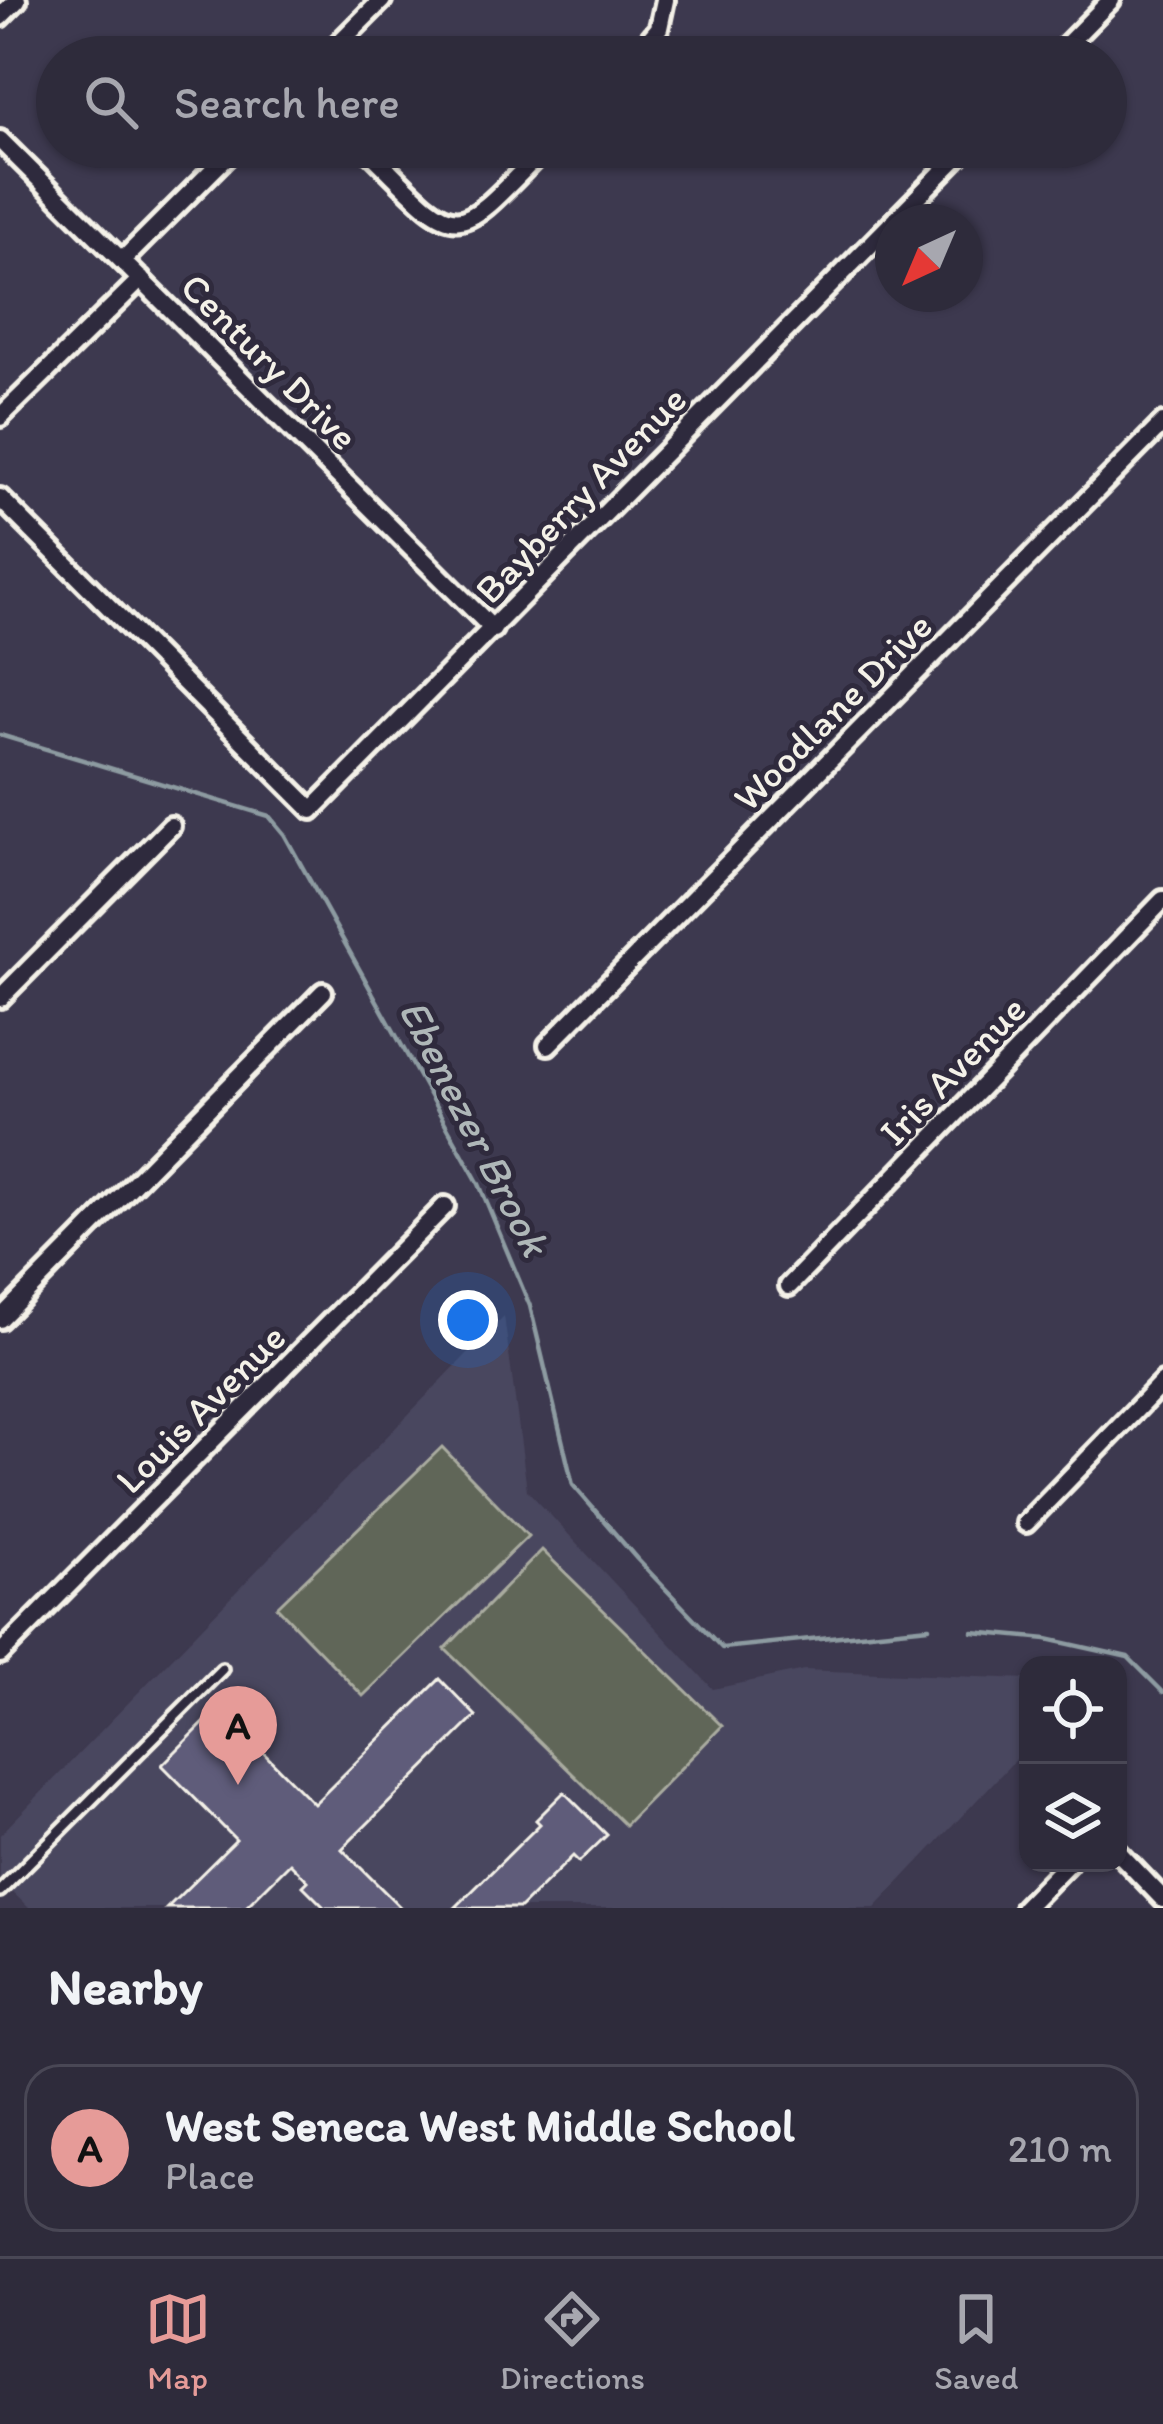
<!DOCTYPE html>
<html lang="en">
<head>
<meta charset="utf-8">
<style>
	:root { --surface:#2e2b3b; --page:#363342; --text:#f1f3f6; --muted:#a7a7af; --line:#494755; --accent:#e69b98 }
	body { margin:0; font-family:Itim,sans-serif; background:var(--page); color:var(--text) }
	.controls { position:absolute; right:36px; bottom:36px; display:grid; overflow:hidden; border-radius:24px; box-shadow:0 3px 9px #0004 }
	.controls button { width:108px; height:108px; display:grid; place-items:center; padding:0; border:0; border-bottom:3px solid var(--line); background:var(--surface); color:var(--text); font:60px sans-serif }
	.compass { position:absolute; left:875px; top:204px; width:108px; height:108px; border-radius:50%; background:var(--surface); box-shadow:0 3px 9px #0004; rotate:224deg }
	.you { position:absolute; left:468px; top:1320px; width:42px; height:42px; margin:-30px; border:9px solid #fff; border-radius:50%; background:#1a73e8; box-shadow:0 0 0 18px #1a73e833 }
	.badge { display:grid; place-items:center; width:78px; height:78px; border-radius:50%; background:var(--accent); color:#111; font-size:39px; font-weight:700 }
	.pin { position:absolute; translate:-50% -99px; filter:drop-shadow(0 3px 6px #0008) }
	.pin::after { content:''; position:absolute; top:63px; width:42px; height:36px; background:inherit; clip-path:polygon(0 0,100% 0,50% 100%) }
	.list { margin:0; padding:0; list-style:none }
	h2 { display:flex; justify-content:space-between; align-items:center; height:156px; margin:0; padding:0 48px; font-size:51px }
	h2 small { font-size:39px; font-weight:400; color:var(--muted) }
	.list li { display:grid; grid-template-columns:78px 1fr auto; gap:36px; align-items:center; box-sizing:border-box; height:168px; margin:0 24px 24px; padding:0 24px; border:3px solid var(--line); border-radius:36px }
	.list b { display:block; font-size:45px; white-space:nowrap }
	.list p { margin:0; font-size:39px; white-space:nowrap; color:var(--muted) }
	.list em { font-size:39px; font-style:normal; color:var(--muted) }
	.icon { flex:none; width:66px; height:66px; fill:none; stroke:currentColor; stroke-width:2; stroke-linecap:round; stroke-linejoin:round }
	.map { position:relative; flex:none; width:1163px; height:1908px; overflow:hidden }
	.search { position:absolute; background:var(--surface); box-shadow:0 3px 9px #0004; left:36px; right:36px; top:36px; height:132px; display:flex; align-items:center; gap:30px; box-sizing:border-box; padding:0 42px; border-radius:66px; color:var(--muted); font-size:45px }
	.sheet { height:348px; background:var(--surface) }
	nav { display:flex; justify-content:space-around; align-items:center; box-sizing:border-box; height:168px; border-top:3px solid var(--line); background:var(--surface); font-size:33px; color:var(--muted) }
	nav a { display:grid; justify-items:center; gap:6px }
	nav .on { color:var(--accent) }
	.map>svg:first-child { display:block }
	.built { fill:#4a475f }
	.green { fill:#606659; stroke:#aaaca0; stroke-width:3 }
	.lines { fill:none; stroke-linecap:round; stroke-linejoin:round }
	.stream { stroke:#8d9ba1; stroke-width:4.5 }
	.building { fill:#5e5c7a; stroke:#f4f1e8; stroke-width:3 }
	.service-casing { stroke:#f4f1e8; stroke-width:18 }
	.minor-casing { stroke:#f4f1e8; stroke-width:26 }
	.service { stroke:#2f2a3d; stroke-width:9 }
	.minor { stroke:#2f2a3d; stroke-width:16 }
	.labels { text-anchor:middle; stroke-width:10; stroke-linejoin:round; paint-order:stroke }
	.street-label { font-size:39px; fill:#f4f1e8; stroke:#2f2a3d }
	.water-label { font-size:42px; font-style:italic; fill:#afb7b8; stroke:#2f2a3d }
</style>
</head>
<body>
<div class="map">
<svg width="1163" height="1908" viewBox="0 0 1163 1908">
	<rect width="100%" height="100%" fill="#3d394f"/>
	<filter id="ink" filterUnits="userSpaceOnUse"><feTurbulence type="fractalNoise" baseFrequency=".00833" numOctaves="2"/><feDisplacementMap in="SourceGraphic" scale="24" xChannelSelector="R" yChannelSelector="G"/><feConvolveMatrix kernelMatrix="1 2 1 2 8 2 1 2 1" color-interpolation-filters="sRGB"/></filter>
	<g filter="url(#ink)">
		<!-- built -->
		<path class="built" d="M504,1316l23,174 186,199 91,-19 224,9v67l-153,162h-846l-29,-28v-45z"/>
		<!-- green -->
		<path class="green" d="M442,1447l86,89 -165,160 -86,-89z
			M542,1550l180,176 -97,99 -180,-176z"/>
		<g class="lines">
			<!-- stream -->
			<path class="stream" d="M0,735l269,81 15,18 195,350 51,122 43,179 64,74 85,89 207,-21
				M973,1632l74,7 81,18 35,35"/>
		</g>
		<!-- building -->
		<path class="building" d="M440,1679l36,37 -134,133 59,59h-76l-22,-22 5,-5 -18,-18 -45,45h-78l69,-68 -74,-75 57,-57 95,96z
			M564,1792l43,43 -28,27 -6,-6 -53,52h-65l85,-84 -4,-4z"/>
		<g class="lines">
			<!-- service casing -->
			<g class="service-casing">
				<path id="service" d="M0,1891l222,-222"/>
			</g>
			<!-- minor casing -->
			<g class="minor-casing">
				<path id="minor" d="M0,17l17,-17
					M325,57l57,-57
					M635,57l24,-29 6,-28
					M1055,57l56,-57
					M0,140l493,489
					M365,147c98,97 84,99 181,0
					M893,222l74,-75
					M122,261l114,-114
					M0,417l141,-138
					M0,498l312,312 581,-588
					M0,998l171,-172
					M548,1045l615,-622
					M789,1286l374,-386
					M0,1319l323,-327
					M1026,1523l137,-141
					M0,1654l445,-448
					M1118,1852l45,47
					M1024,1908l44,-45"/>
			</g>
			<!-- service -->
			<use href="#service" class="service"/>
			<!-- minor -->
			<use href="#minor" class="minor"/>
		</g>
	</g>
	<g class="labels">
		<!-- street labels -->
		<g class="street-label">
			<text transform="translate(270 361) rotate(45)" y="14">Century Drive</text>
			<text transform="translate(580 494) rotate(-46)" y="14">Bayberry Avenue</text>
			<text transform="translate(832 711) rotate(-45)" y="14">Woodlane Drive</text>
			<text transform="translate(952 1070) rotate(-46)" y="14">Iris Avenue</text>
			<text transform="translate(200 1408) rotate(-45)" y="14">Louis Avenue</text>
		</g>
		<!-- water labels -->
		<g class="water-label">
			<text transform="translate(475 1127) rotate(63)" y="15">Ebenezer Brook</text>
		</g>
	</g>
</svg>
<div class="controls">
<button><svg class="icon" aria-label="locate" viewBox="0 0 24 24"><circle cx="12" cy="12" r="6"/><path d="M12 2v4M12 18v4M2 12h4M18 12h4"/></svg></button>
<button><svg class="icon" aria-label="layers" viewBox="0 0 24 24"><path d="M12 4l9 5-9 5-9-5zM3 14l9 5 9-5"/></svg></button>
</div>
<svg class="compass" viewBox="-18 -18 36 36"><path d="M0-13l5 13h-10z" fill="#e53935"/><path d="M0 13l5-13h-10z" fill="#a7a7af"/></svg>
<div class="you"></div>
<div class="pin badge" style="left:238px;top:1785px">A</div>
<div class="search"><svg class="icon" aria-label="search" viewBox="0 0 24 24"><circle cx="10" cy="10" r="6"/><path d="M15 15l6 6"/></svg>Search here</div>
</div>
<section class="sheet">
<h2>Nearby<small></small></h2>
<ul class="list">
<li><span class="badge">A</span><div><b>West Seneca West Middle School</b><p>Place</p></div><em>210 m</em></li>
</ul>
</section>
<nav>
<a class="on"><svg class="icon" aria-label="map" viewBox="0 0 24 24"><path d="M3 6l6-2 6 2 6-2v14l-6 2-6-2-6 2zM9 4v14M15 6v14"/></svg>Map</a>
<a><svg class="icon" aria-label="directions" viewBox="0 0 24 24"><path d="M12 3l9 9-9 9-9-9zM9 14v-3h6M13 9l2 2-2 2"/></svg>Directions</a>
<a><svg class="icon" aria-label="saved" viewBox="0 0 24 24"><path d="M7 4h10v16l-5-4-5 4z"/></svg>Saved</a>
</nav>
</body>
</html>
